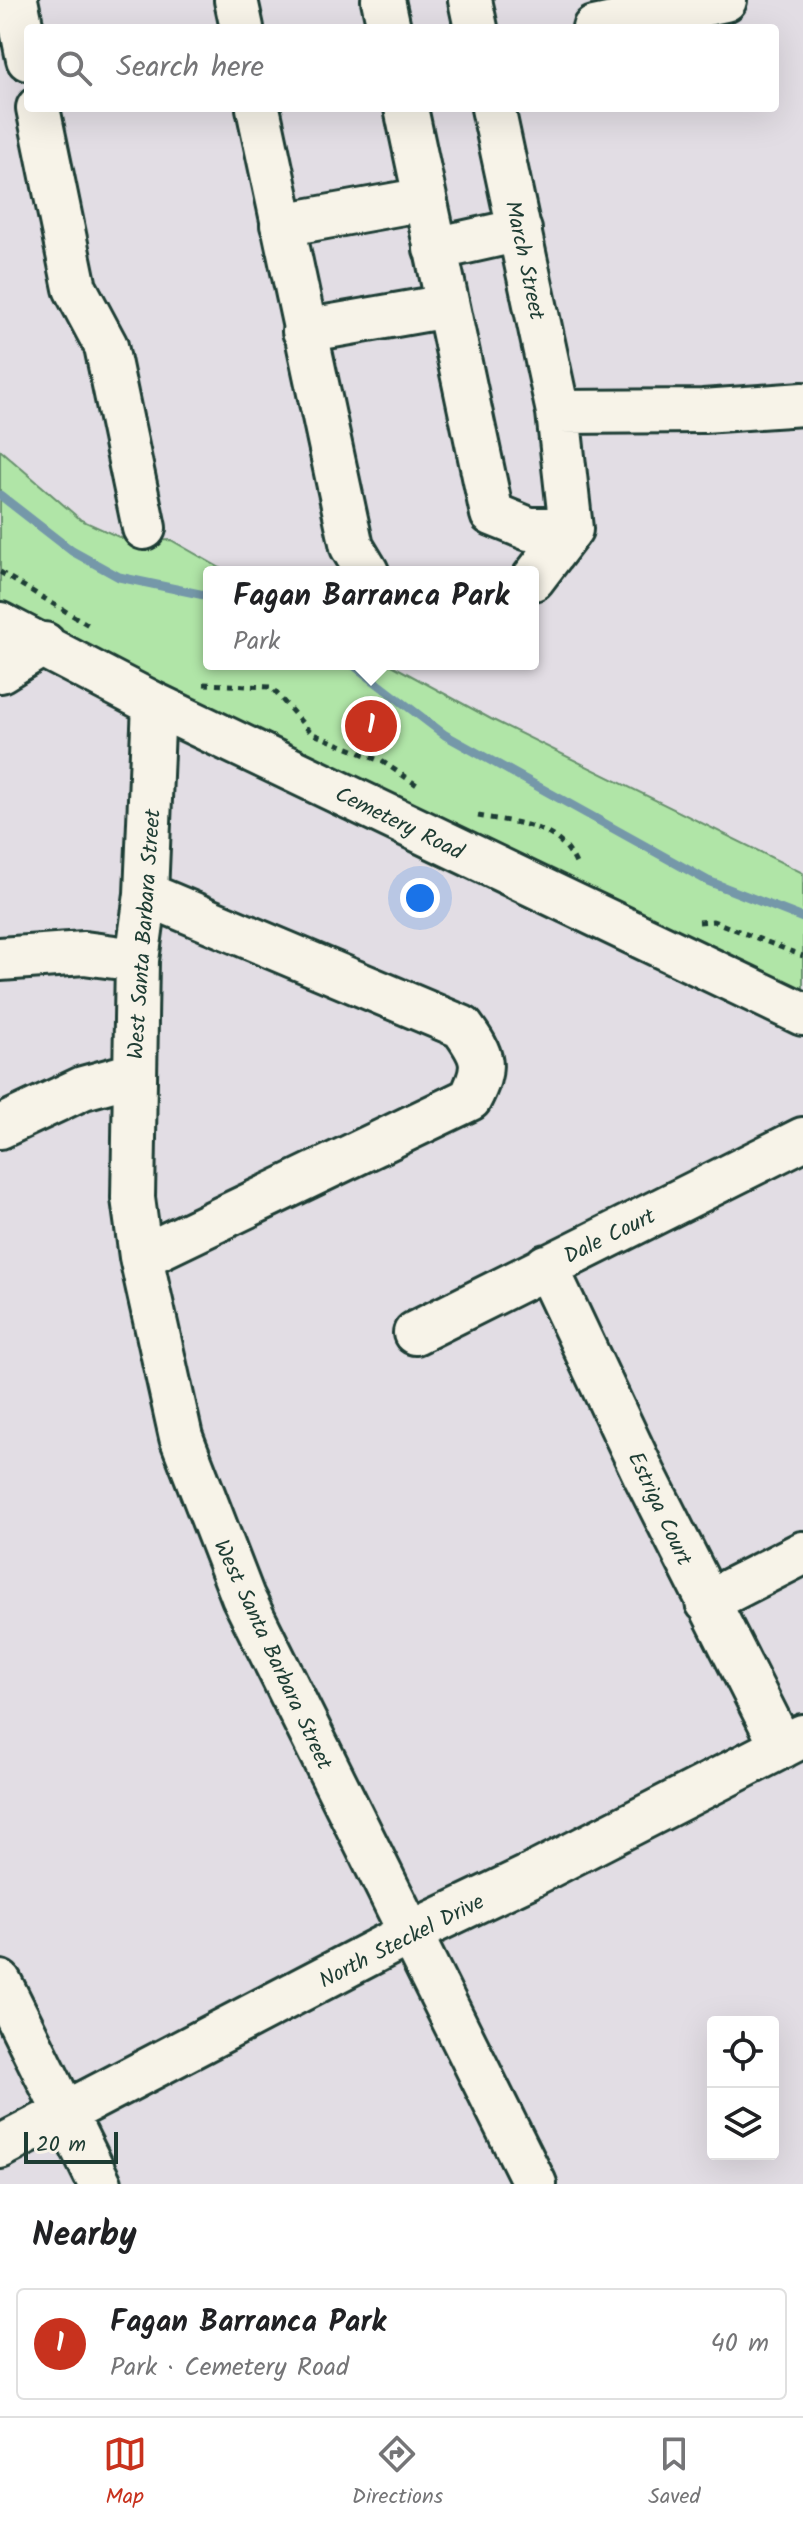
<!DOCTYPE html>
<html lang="en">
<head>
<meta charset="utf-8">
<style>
	:root { --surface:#fff; --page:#f2f2f2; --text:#202124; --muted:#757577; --line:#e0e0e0; --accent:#c8321e }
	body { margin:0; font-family:Kalam,sans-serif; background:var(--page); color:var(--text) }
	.controls { position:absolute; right:24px; bottom:24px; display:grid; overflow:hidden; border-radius:8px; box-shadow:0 8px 32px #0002 }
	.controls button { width:72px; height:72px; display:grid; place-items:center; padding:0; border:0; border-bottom:2px solid var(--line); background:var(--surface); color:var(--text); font:40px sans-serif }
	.scale { position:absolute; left:24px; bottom:20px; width:94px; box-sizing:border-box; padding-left:8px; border:4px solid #1f3d34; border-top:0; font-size:22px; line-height:28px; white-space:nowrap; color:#1f3d34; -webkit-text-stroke:6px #f7f3e8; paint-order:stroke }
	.you { position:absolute; left:420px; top:898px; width:28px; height:28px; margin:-20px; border:6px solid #fff; border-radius:50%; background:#1a73e8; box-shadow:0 0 0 12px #1a73e833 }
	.badge { display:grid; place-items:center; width:52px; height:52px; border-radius:50%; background:var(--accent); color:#fff; font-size:26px; font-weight:700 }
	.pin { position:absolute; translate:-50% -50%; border:4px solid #fff; box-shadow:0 2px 8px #0006 }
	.popup { position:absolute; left:203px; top:566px; width:336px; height:104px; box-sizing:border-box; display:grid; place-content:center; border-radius:8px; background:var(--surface); filter:drop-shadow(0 2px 6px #0005); font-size:26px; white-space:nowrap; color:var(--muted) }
	.popup b { font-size:30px; color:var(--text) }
	.popup::after { content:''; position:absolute; left:50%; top:100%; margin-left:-16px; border:16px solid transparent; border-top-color:var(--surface) }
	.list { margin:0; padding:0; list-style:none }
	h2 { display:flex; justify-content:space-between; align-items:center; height:104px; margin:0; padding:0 32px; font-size:34px }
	h2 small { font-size:26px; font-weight:400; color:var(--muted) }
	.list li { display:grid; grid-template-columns:52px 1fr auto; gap:24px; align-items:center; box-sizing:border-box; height:112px; margin:0 16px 16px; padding:0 16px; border:2px solid var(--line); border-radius:8px }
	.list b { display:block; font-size:30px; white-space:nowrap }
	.list p { margin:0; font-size:26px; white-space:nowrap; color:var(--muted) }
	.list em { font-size:26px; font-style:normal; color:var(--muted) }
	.icon { flex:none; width:44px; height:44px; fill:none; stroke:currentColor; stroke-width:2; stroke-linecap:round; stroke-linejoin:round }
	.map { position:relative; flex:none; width:803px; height:2184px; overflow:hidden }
	.search { position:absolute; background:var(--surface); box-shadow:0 8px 32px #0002; left:24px; right:24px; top:24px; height:88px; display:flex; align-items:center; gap:20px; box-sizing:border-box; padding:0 28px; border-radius:8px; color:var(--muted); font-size:30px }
	.sheet { height:232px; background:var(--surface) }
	nav { display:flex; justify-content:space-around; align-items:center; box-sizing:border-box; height:112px; border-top:2px solid var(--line); background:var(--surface); font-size:22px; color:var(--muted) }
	nav a { display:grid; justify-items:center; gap:4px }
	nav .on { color:var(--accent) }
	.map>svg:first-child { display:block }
	.green { fill:#b0e5a7; stroke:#68916e; stroke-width:2 }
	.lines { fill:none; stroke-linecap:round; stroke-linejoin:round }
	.stream { stroke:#7498a9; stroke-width:9 }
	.minor-casing { stroke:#1f3d34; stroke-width:48 }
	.path { stroke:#1f3d34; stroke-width:5; stroke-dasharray:6 6; stroke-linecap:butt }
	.minor { stroke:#f7f3e8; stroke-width:42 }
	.labels { text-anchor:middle; stroke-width:6; stroke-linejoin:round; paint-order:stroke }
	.street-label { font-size:22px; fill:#1f3d34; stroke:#f7f3e8 }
</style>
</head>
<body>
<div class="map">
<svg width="803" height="2184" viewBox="0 0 803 2184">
	<rect width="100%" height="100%" fill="#e2dde4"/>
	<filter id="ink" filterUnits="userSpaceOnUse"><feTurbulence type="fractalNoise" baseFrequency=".0125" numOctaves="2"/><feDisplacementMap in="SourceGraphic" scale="16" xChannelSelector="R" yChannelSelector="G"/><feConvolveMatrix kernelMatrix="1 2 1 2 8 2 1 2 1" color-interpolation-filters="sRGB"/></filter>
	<g filter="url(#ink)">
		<!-- green -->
		<path class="green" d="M0,450l81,70 49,22 41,-2 56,32h-18v92h181l101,55 312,154v127l-803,-390z"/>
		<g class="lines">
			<!-- stream -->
			<path class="stream" d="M0,495l72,56 47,26 90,19
				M352,664l93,71 263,146 95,37"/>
			<!-- minor casing -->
			<g class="minor-casing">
				<path id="minor" d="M16,0l12,59
					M236,0l6,28
					M383,0l6,28
					M470,0l6,28
					M594,28l131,-28
					M38,108l37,180 31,58 38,182
					M258,108l94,439 15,25
					M406,108l86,406 37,15h42
					M493,108l65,304 13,117 -38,50
					M282,225l143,-26
					M435,249l85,-19
					M304,331l143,-25
					M558,412l145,-1 100,-7
					M0,624l154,80 649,310
					M0,671l44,-27
					M154,704l-8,190 -9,66 -4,238 8,59 40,180 62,160 292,587
					M0,959l84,-6 53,7
					M0,1127l83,-39 51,-14
					M141,1257l329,-158c17,-33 14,-42 -8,-72l-316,-133
					M546,1266l98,208 138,273
					M415,1333l388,-194
					M707,1602l96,-49
					M0,1982l100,202
					M0,2147l408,-213 120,-57 275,-141"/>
			</g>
			<!-- path -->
			<path class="path" d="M0,572l92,55
				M204,684l67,3 40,46 72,29 37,25
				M478,816c39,7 82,8 99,50
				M699,922l14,-1 90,35"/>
			<!-- minor -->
			<use href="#minor" class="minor"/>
		</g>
	</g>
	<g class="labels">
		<!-- street labels -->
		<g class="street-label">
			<text transform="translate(526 260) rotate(78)" y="8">March Street</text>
			<text transform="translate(400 822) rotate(26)" y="8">Cemetery Road</text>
			<text transform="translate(143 934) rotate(-86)" y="8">West Santa Barbara Street</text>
			<text transform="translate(609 1235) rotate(-26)" y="8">Dale Court</text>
			<text transform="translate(661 1508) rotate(65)" y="8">Estriga Court</text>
			<text transform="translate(274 1654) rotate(65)" y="8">West Santa Barbara Street</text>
			<text transform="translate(401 1940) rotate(-27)" y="8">North Steckel Drive</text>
		</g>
	</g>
</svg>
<div class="controls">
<button><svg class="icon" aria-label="locate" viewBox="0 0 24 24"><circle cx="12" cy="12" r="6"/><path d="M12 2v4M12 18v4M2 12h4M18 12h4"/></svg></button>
<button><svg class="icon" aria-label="layers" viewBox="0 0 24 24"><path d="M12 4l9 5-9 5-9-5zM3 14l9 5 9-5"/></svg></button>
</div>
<div class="scale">20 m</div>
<div class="you"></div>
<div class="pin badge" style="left:371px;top:726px">1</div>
<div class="popup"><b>Fagan Barranca Park</b>Park</div>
<div class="search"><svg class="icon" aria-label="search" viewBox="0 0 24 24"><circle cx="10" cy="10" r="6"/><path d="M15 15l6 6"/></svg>Search here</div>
</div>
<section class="sheet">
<h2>Nearby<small></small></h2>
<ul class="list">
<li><span class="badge">1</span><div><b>Fagan Barranca Park</b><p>Park · Cemetery Road</p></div><em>40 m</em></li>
</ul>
</section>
<nav>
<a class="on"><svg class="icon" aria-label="map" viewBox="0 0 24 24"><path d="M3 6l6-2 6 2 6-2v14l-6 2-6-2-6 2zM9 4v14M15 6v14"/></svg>Map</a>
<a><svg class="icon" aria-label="directions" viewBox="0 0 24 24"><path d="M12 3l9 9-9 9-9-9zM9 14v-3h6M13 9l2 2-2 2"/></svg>Directions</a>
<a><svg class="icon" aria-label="saved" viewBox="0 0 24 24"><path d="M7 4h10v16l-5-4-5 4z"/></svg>Saved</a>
</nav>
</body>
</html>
